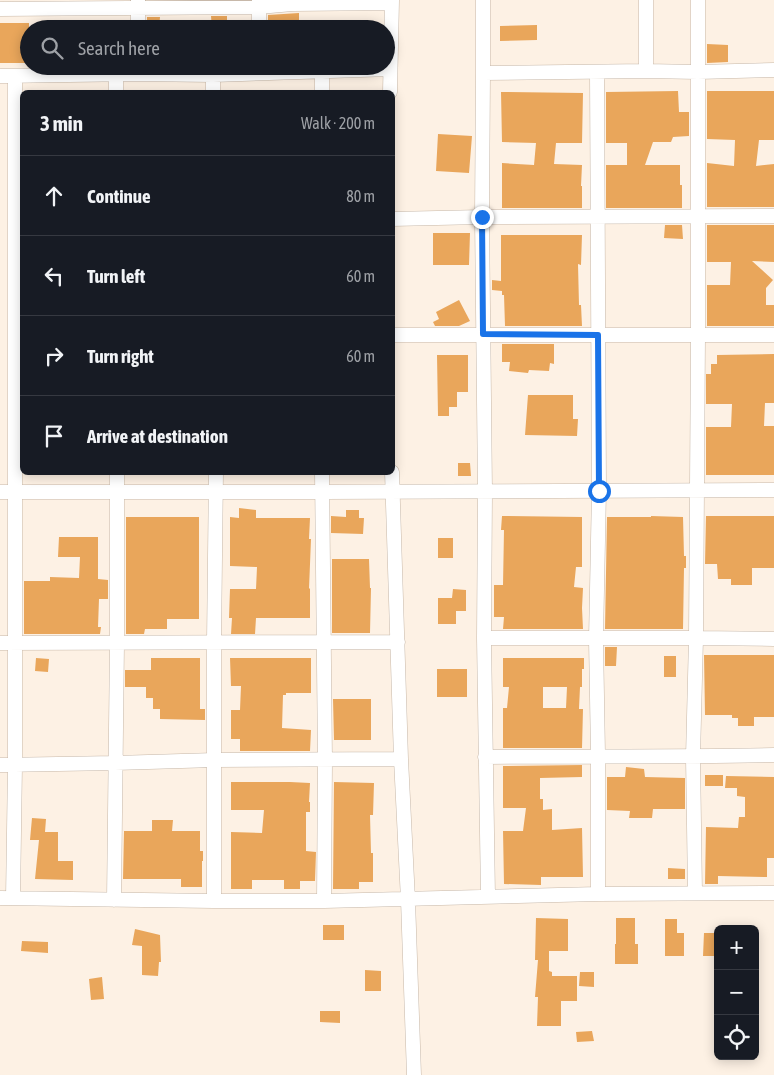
<!DOCTYPE html>
<html lang="en">
<head>
<meta charset="utf-8">
<style>
	:root { --surface:#171b24; --page:#242831; --text:#f1f3f6; --muted:#9ea1a6; --line:#363941 }
	body { margin:0; font-family:"Asap Condensed",sans-serif; background:var(--page); color:var(--text) }
	.controls { position:absolute; right:15px; bottom:15px; display:grid; overflow:hidden; border-radius:8px; box-shadow:0 2px 12px #0003 }
	.controls button { width:45px; height:45px; display:grid; place-items:center; padding:0; border:0; border-bottom:1px solid var(--line); background:var(--surface); color:var(--text); font:25px sans-serif }
	.stop { position:absolute; width:15px; height:15px; margin:-11px; border:4px solid #1a73e8; border-radius:50%; background:#fff }
	.stop.end { background:#1a73e8; border-color:#fff; box-shadow:0 1px 5px #0008 }
	.list { margin:0; padding:0; list-style:none }
	h2 { display:flex; justify-content:space-between; align-items:center; height:65px; margin:0; padding:0 20px; font-size:21px }
	h2 small { font-size:16px; font-weight:400; color:var(--muted) }
	.list li { display:grid; grid-template-columns:32px 1fr auto; gap:15px; align-items:center; box-sizing:border-box; height:80px; padding:0 20px; border-top:1px solid var(--line) }
	.list b { display:block; font-size:19px; white-space:nowrap }
	.list em { font-size:16px; font-style:normal; color:var(--muted) }
	.icon { flex:none; width:28px; height:28px; fill:none; stroke:currentColor; stroke-width:2; stroke-linecap:round; stroke-linejoin:round }
	.map { position:relative; flex:none; width:774px; height:1075px; overflow:hidden }
	.search { position:absolute; background:var(--surface); box-shadow:0 2px 12px #0003; left:20px; top:20px; width:375px; height:55px; display:flex; align-items:center; gap:12px; box-sizing:border-box; padding:0 18px; border-radius:28px; color:var(--muted); font-size:19px }
	.panel { position:absolute; background:var(--surface); box-shadow:0 2px 12px #0003; left:20px; top:90px; width:375px; height:385px; border-radius:8px }
	.map>svg:first-child { display:block }
	.building { fill:#e9a65b; fill-rule:evenodd }
	.lines { fill:none; stroke-linecap:round; stroke-linejoin:round }
	.minor-casing { stroke:#c7b8a9; stroke-width:15 }
	.minor { stroke:#fff; stroke-width:14 }
	.route { stroke:#1a73e8; stroke-width:6 }
</style>
</head>
<body>
<div class="map">
<svg width="774" height="1075" viewBox="0 0 774 1075">
	<rect width="100%" height="100%" fill="#fdf1e4"/>
	<!-- building -->
	<path class="building" d="M299,13v16h-31v-14z
		M211,16h16v13h-15z
		M147,17h13l-1,12h-12z
		M0,23h29v40h-29z
		M537,25v15l-37,1v-15z
		M707,44l21,1v17l-21,1z
		M678,91l1,21h10v24l-16,1 -2,5h-18l-8,23h35v20h2v23h-76v-43h21v-22h-21v-51z
		M707,91h67v49h-15l-3,26 18,-2v43h-67v-44l27,3 1,-26 -28,-1z
		M501,92l82,1 -1,50h-26l-2,21 28,1 -1,21h1v22h-80v-45l32,2 2,-22 -34,-1z
		M438,134l34,2 -3,37 -33,-2z
		M665,225h17l1,14 -19,-1z
		M707,225h67v37l-22,-1 21,19 -7,8v17h8v21h-67v-41h23l1,-23h-24z
		M433,233h37l-1,32h-36z
		M501,235h81l-1,30 -3,-1 1,41h2l1,21h-80h3l-1,-31h-2v-4l-10,-1v-10l9,1z
		M459,300l11,21 -11,5h-24l-2,-4 6,-3 -3,-7z
		M502,344h52v20l-4,-1 -1,8 -20,-1 -1,3 -19,-2 1,-9h-8z
		M774,354v49h-9l-1,23h10v49h-68v-48h25l1,-23h-26v-30h5v-10h6v-9z
		M437,355h31v37h-11v15h-8v9h-11z
		M528,395h45v24h5l-1,17 -52,-1z
		M458,463h12l1,13h-13z
		M239,508l17,2v8h54l-1,21h2l-2,50 1,-1v30h-54l-1,16h-24l1,-16h-3l1,-29h26l1,-22 -27,-1v-49l9,1z
		M346,510h13v8h5l-1,16 -32,-1v-17l15,1z
		M502,516l80,1v50h-6l-2,20 9,1 -1,20 1,21h-80l1,-12h-10v-32h9l1,-55h-3z
		M651,516l32,1 1,39h2v12h-2l-1,61h-78l2,-112h44z
		M706,516h68v52h-22v17h-21v-6h-13l-1,-15h-12z
		M126,517h73v102h-32v10h-22l-1,5h-18z
		M59,537h39v42l10,1v19h-9l-1,28h3l-1,7h-76v-53h26v-4l29,1 1,-21h-22z
		M438,538h15v20h-15z
		M332,559h37l1,29h1l-1,45h-38z
		M453,589l13,1v21h-10v13h-18v-26h14z
		M605,647h12l-1,19h-11z
		M704,655h70v62h-20v9h-16v-8h-6v-3h-27z
		M664,656h12v21h-12z
		M36,658l13,1 -1,13 -13,-1z
		M151,658h49v51h5v11l-45,-1v-10h-7v-11h-7v-11h-21v-17h26z
		M230,658h81v35h-25v2h-3l-1,33 29,2 -1,21h-70v-12h-9v-29h9l1,-24h-10z
		M503,658h81v11h-2v18h-2l-1,22h4l-1,39h-79v-40h4l2,-21h-6zM543,687h24l-1,21h-23z
		M437,669h30v28h-30z
		M333,699h38v41h-37z
		M582,765v12l-42,1v21h3v11l9,-1v21l30,-2 1,49h-42v8l-37,-1 -1,-53h20l3,-23h-23v-42z
		M626,767l18,2 1,8 40,1v31h-32l-1,9h-23l1,-7 -23,-1v-33h18z
		M705,775h18v11h-18z
		M726,776l48,1v81h-7v19l-49,-1v8h-13l1,-57 32,1 1,-11h6v-20l-8,-1v-8h-12z
		M231,782h59l20,1 -1,19h1v10h-4v39l10,1 -1,29h-15v8h-16v-9h-32v9h-21v-57l31,1 2,-23h-33z
		M334,782l40,1 -1,32h-3l1,38h2v29h-14v7h-26z
		M32,818l14,1 -1,13h13v29h15v19l-38,-1 4,-39h-9z
		M152,820h21l-1,11h28v20h3v10h-1v26h-21v-8h-58l1,-48h28z
		M668,868l17,1v10h-17z
		M536,918l32,1v32h-19v20l3,1v4h25v25h-16v25h-24l1,-29h-3l3,-37h-3z
		M616,918h19v26h3v20h-23v-20h1z
		M665,919h12v14h7v23h-19z
		M323,925h21v15h-21z
		M135,929l25,6 1,27h-2l-1,14 -16,-1v-29l-10,-1z
		M704,933h14v23h-15z
		M22,941l26,1v11l-27,-2z
		M365,970l16,1v20h-16z
		M580,972h14v15l-15,-1z
		M102,977l2,22 -13,1 -2,-21z
		M320,1011h20v12l-20,-1z
		M592,1031l2,10 -17,1 -1,-10z"/>
	<g class="lines">
		<!-- minor casing -->
		<g class="minor-casing">
			<path id="minor" d="M483,0v73l163,-2 52,1 76,-2
				M646,0v71
				M0,9l259,-2 33,-3 99,-1
				M138,29v-29
				M259,29v-29
				M597,72l2,419 -3,148 2,116v139
				M483,73l-1,144 3,275 -1,146 4,259
				M213,75v17
				M0,76l137,-2 76,1 177,-6
				M116,92v-18
				M322,92v-20
				M390,92l2,-92
				M392,219l90,-2 292,-1
				M392,335h382
				M322,472l3,288 -1,141
				M392,472l9,287 7,141 6,175
				M0,492h323l451,-2
				M484,638h212l78,1
				M0,643l398,-1
				M485,757c97,-1 193,0 289,-2
				M0,765l115,-2 100,-3 186,-1
				M695,893l-2,-136 3,-119 2,-303v-335
				M0,898l214,3h110l274,-7 176,-1
				M13,898l2,-133v-689
				M114,900l3,-257v-171
				M214,901v-259l2,-170"/>
		</g>
		<!-- minor -->
		<use href="#minor" class="minor"/>
	</g>
	<g class="lines">
		<!-- route -->
		<path class="route" d="M482,217l1,117 115,1 1,156"/>
	</g>
</svg>
<div class="controls">
<button>+</button>
<button>−</button>
<button><svg class="icon" aria-label="locate" viewBox="0 0 24 24"><circle cx="12" cy="12" r="6"/><path d="M12 2v4M12 18v4M2 12h4M18 12h4"/></svg></button>
</div>
<div class="stop" style="left:599px;top:491px"></div>
<div class="stop end" style="left:482px;top:217px"></div>
<div class="search"><svg class="icon" aria-label="search" viewBox="0 0 24 24"><circle cx="10" cy="10" r="6"/><path d="M15 15l6 6"/></svg>Search here</div>
<section class="panel">
<h2>3 min<small>Walk · 200 m</small></h2>
<ul class="list">
<li><svg class="icon" aria-label="ahead" viewBox="0 0 24 24"><path d="M12 20V5M6 11l6-6 6 6"/></svg><div><b>Continue</b></div><em>80 m</em></li>
<li><svg class="icon" aria-label="left" viewBox="0 0 24 24"><path d="M17 20v-9H6M10 6l-5 5 5 5"/></svg><div><b>Turn left</b></div><em>60 m</em></li>
<li><svg class="icon" aria-label="right" viewBox="0 0 24 24"><path d="M7 20v-9h11M14 6l5 5-5 5"/></svg><div><b>Turn right</b></div><em>60 m</em></li>
<li><svg class="icon" aria-label="arrive" viewBox="0 0 24 24"><path d="M6 21V4h12l-3 4 3 4H6"/></svg><div><b>Arrive at destination</b></div></li>
</ul>
</section>
</div>
</body>
</html>
